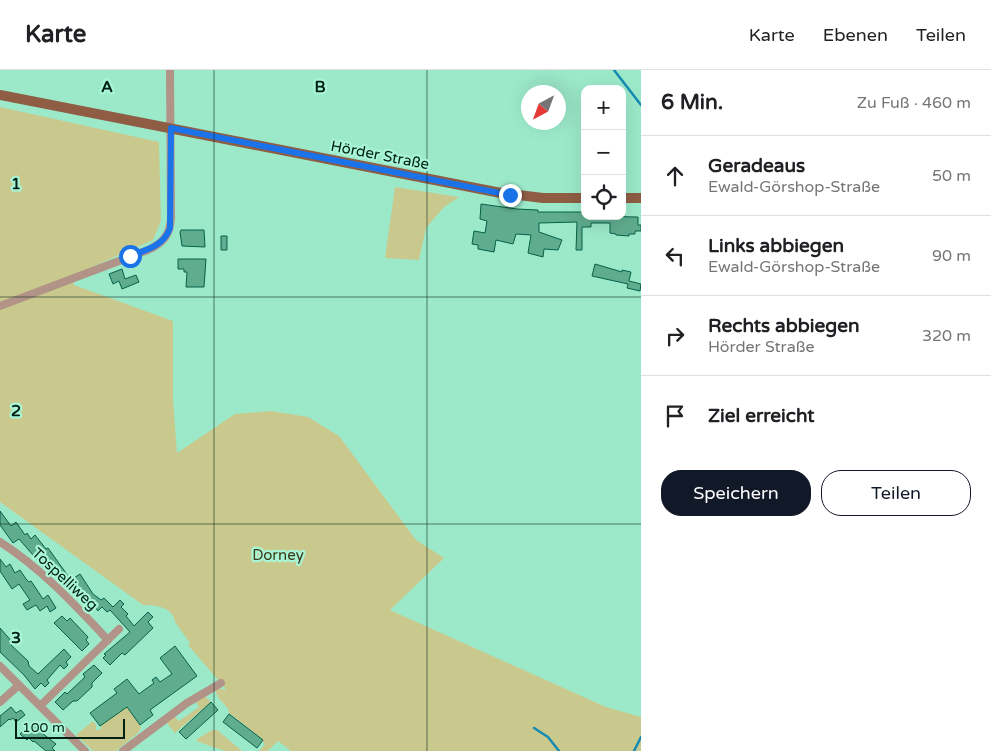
<!DOCTYPE html>
<html lang="de">
<head>
<meta charset="utf-8">
<style>
	:root { --surface:#fff; --page:#f6f6f6; --text:#202124; --muted:#757577; --line:#e0e0e0; --accent:#111827 }
	body { margin:0; font-family:"Varela Round",sans-serif; background:var(--page); color:var(--text) }
	.controls { position:absolute; right:15px; top:15px; display:grid; overflow:hidden; border-radius:10px; box-shadow:0 5px 20px #0002 }
	.controls button { width:45px; height:45px; display:grid; place-items:center; padding:0; border:0; border-bottom:1px solid var(--line); background:var(--surface); color:var(--text); font:25px sans-serif }
	.compass { position:absolute; left:521px; top:15px; width:45px; height:45px; border-radius:50%; background:var(--surface); box-shadow:0 5px 20px #0002; rotate:221deg }
	.scale { position:absolute; left:15px; bottom:12px; width:110px; box-sizing:border-box; padding-left:5px; border:2px solid #001f15; border-top:0; font-size:14px; line-height:18px; white-space:nowrap; color:#001f15; -webkit-text-stroke:4px #a9f6d7; paint-order:stroke }
	.stop { position:absolute; width:15px; height:15px; margin:-11px; border:4px solid #1a73e8; border-radius:50%; background:#fff }
	.stop.end { background:#1a73e8; border-color:#fff; box-shadow:0 1px 5px #0008 }
	.list { margin:0; padding:0; list-style:none }
	h2 { display:flex; justify-content:space-between; align-items:center; height:65px; margin:0; padding:0 20px; font-size:21px }
	h2 small { font-size:16px; font-weight:400; color:var(--muted) }
	.list li { display:grid; grid-template-columns:32px 1fr auto; gap:15px; align-items:center; box-sizing:border-box; height:80px; padding:0 20px; border-top:1px solid var(--line) }
	.list b { display:block; font-size:19px; white-space:nowrap }
	.list p { margin:0; font-size:16px; white-space:nowrap; color:var(--muted) }
	.list em { font-size:16px; font-style:normal; color:var(--muted) }
	.actions { display:flex; gap:10px; padding:15px 20px }
	.actions a { flex:1; padding:11px 0; border:1px solid var(--accent); border-radius:20px; text-align:center; font-size:18px; color:var(--accent) }
	.actions .main { background:var(--accent); color:#fff }
	.icon { flex:none; width:28px; height:28px; fill:none; stroke:currentColor; stroke-width:2; stroke-linecap:round; stroke-linejoin:round }
	.map { position:relative; flex:none; width:641px; height:681px; overflow:hidden }
	header { display:flex; align-items:center; gap:30px; box-sizing:border-box; height:70px; padding:0 25px; background:var(--surface); border-bottom:1px solid var(--line) }
	header strong { font-size:24px }
	nav { display:flex; gap:28px; margin-inline-start:auto; font-size:18px }
	main { display:flex }
	aside { flex:1; background:var(--surface) }
	.map>svg:first-child { display:block }
	.green { fill:#cac98d }
	.lines { fill:none; stroke-linecap:round; stroke-linejoin:round }
	.stream { stroke:#158bb1; stroke-width:2.5 }
	.building { fill:#60ac8f; stroke:#066148 }
	.minor { stroke:#b19487; stroke-width:8 }
	.major { stroke:#8e5d44; stroke-width:10 }
	.route { stroke:#1a73e8; stroke-width:6 }
	.grid { fill:none; stroke:#001f15; stroke-width:1; stroke-opacity:0.55 }
	.labels { text-anchor:middle; stroke-width:4.5; stroke-linejoin:round; paint-order:stroke }
	.street-label { font-size:15px; fill:#001f15; stroke:#a9f6d7 }
	.park-label { font-size:15px; fill:#3b3914; stroke:#a9f6d7 }
	.grid-label { font-size:16px; text-anchor:middle; font-weight:bold; fill:#001f15; stroke:#a9f6d7; stroke-width:4.5; stroke-linejoin:round; paint-order:stroke }
</style>
</head>
<body>
<header>
<strong>Karte</strong>
<nav><a>Karte</a><a>Ebenen</a><a>Teilen</a></nav>
</header>
<main>
<div class="map">
<svg width="641" height="681" viewBox="0 0 641 681">
	<rect width="100%" height="100%" fill="#9ce9ca"/>
	<!-- green -->
	<path class="green" d="M0,37l159,35 2,79 -8,19 -81,36 2,9 99,36v78l4,54 58,-39 36,-3 37,6 31,19 77,104 28,18 -54,52 216,97 35,10v34h-350l-13,-10 -10,10h-9l6,-7 -3,-3 1,-1 -35,-28 1,-2 -11,-13 -4,-10 11,3v-2l-37,-43 2,-2 -15,-21c-2,-15 -19,-17 -32,-17l-143,-103z
		M395,117l64,10 -15,10 -18,21 -7,32 -34,-2z
		M202,627h4l5,5 -36,31 -9,-11 8,-6 5,5 20,-14 -4,-6z
		M127,637l14,20 -2,5 -23,19h-23l-17,-16 17,-14 3,4v5h3l3,-2 -2,-2z
		M212,660h5l25,21h-17l-29,-10 4,-4z"/>
	<g class="lines">
		<!-- stream -->
		<path class="stream" d="M614,0l27,35
			M534,658l14,9 11,14
			M634,681l7,-14"/>
	</g>
	<!-- building -->
	<path class="building" d="M481,134l36,5 21,1v2h47v4l53,1v8h3v6h-6v3h-6v2l-13,-1v-1l-6,-1v-10h-19v4h-9v23h-6l1,-28 -38,1v9l23,8 -4,10 -14,-1 -1,8 -15,-4 3,-18 -15,-1 -3,10 -17,-4 -2,12 -16,-3v-4l-6,-1 2,-13 11,2 2,-12 -7,-2z
		M181,160h23l1,17 -23,-1 -2,-14z
		M221,166h6v14h-6z
		M178,189h28l-2,28h-18l1,-15h-3v-3h-6z
		M595,194l27,8v-2l9,2 -2,9 12,3 -1,7 -13,-3 1,-4 -36,-8z
		M122,199l3,10 11,-4 3,7 -17,7 -3,-8 -6,3 -4,-10z
		M0,441l11,15 5,-4 9,13 2,-2 4,6 4,-4 11,14 2,-1 23,32 9,-6 13,20 8,6 3,-2 9,9 7,-7 4,4 -3,3 7,7 -2,2 8,10 14,-14 5,5 -5,5 5,6 -28,27 -3,-2 -12,12 -7,-7 3,-3 -2,-1 26,-22 -20,-22 -3,2 -5,-5 -4,4 -3,-4 -1,1 -12,-12 2,-2 -2,-3 -6,4 -9,-12 -2,1 -4,-6 -3,2 -9,-12 -3,2 -27,-31 -6,4 -13,-18z
		M0,489l6,8 4,-3 5,9 5,-3 6,9 3,3 2,-1 12,18 5,-4 8,13 -6,4 -3,-6 -7,5 -4,-6 -9,5 -4,-6 7,-4 -11,-16 -7,5 -12,-18z
		M62,546l5,5 3,-3 18,19 -2,3 3,4 -7,7 -28,-28z
		M0,558l13,15 -2,2 17,16 1,5 9,8 26,-25 7,8 -5,5 2,3 -4,4 -4,-4 -13,15 2,3 -4,4 -4,-4 -6,6 -11,-14 -24,-23z
		M175,576l22,30 -47,34 3,5 -13,10 -13,-18 -27,19 -10,-13 27,-20 -3,-4 13,-10 12,15 15,-11 -2,-3 4,-3 4,5 12,-8 -12,-16z
		M94,595l8,8 -10,10v4l-15,14h-4l-10,9 -8,-8 10,-10 2,2 18,-17 -2,-3z
		M211,632l7,8 -32,29 -7,-7z
		M11,637l5,6 5,-3 4,5 -9,7 -3,-4 -3,2 -1,-1 -9,8v-11z
		M229,644l34,26 -6,8 -34,-26z
		M33,656l23,18 -4,4 3,3h-9l-12,-10 -1,1 -4,-4 -2,2 -7,-6 4,-4 3,2z"/>
	<g class="lines">
		<!-- minor -->
		<path class="minor" d="M0,236l148,-56c15,-7 22,-15 23,-32l-1,-148
			M0,472c41,26 75,63 108,98
			M0,596l85,85
			M0,632l19,-17
			M40,636l79,-77
			M123,681l64,-48 34,-20"/>
		<!-- major -->
		<path class="major" d="M0,25l501,98 42,5h42
			M622,128h19"/>
	</g>
	<g class="lines">
		<!-- route -->
		<path class="route" d="M130,186c16,-6 34,-10 40,-28l1,-100 339,67"/>
	</g>
	<!-- grid -->
	<path class="grid" d="M214,0v681M427,0v681M0,227h641M0,454h641"/>
	<g class="labels">
		<!-- street labels -->
		<g class="street-label">
			<text transform="translate(380 85) rotate(11)" y="5">Hörder Straße</text>
			<text transform="translate(65 509) rotate(43)" y="5">Tospelliweg</text>
		</g>
		<!-- park labels -->
		<g class="park-label">
			<text x="278" y="490">Dorney</text>
		</g>
	</g>
	<g class="grid-label">
		<text x="107" y="22">A</text>
		<text x="320" y="22">B</text>
		<text x="16" y="119">1</text>
		<text x="16" y="346">2</text>
		<text x="16" y="573">3</text>
	</g>
</svg>
<div class="controls">
<button>+</button>
<button>−</button>
<button><svg class="icon" aria-label="locate" viewBox="0 0 24 24"><circle cx="12" cy="12" r="6"/><path d="M12 2v4M12 18v4M2 12h4M18 12h4"/></svg></button>
</div>
<svg class="compass" viewBox="-18 -18 36 36"><path d="M0-13l5 13h-10z" fill="#e53935"/><path d="M0 13l5-13h-10z" fill="#757577"/></svg>
<div class="scale">100 m</div>
<div class="stop" style="left:130px;top:186px"></div>
<div class="stop end" style="left:510px;top:125px"></div>
</div>
<aside>
<h2>6 Min.<small>Zu Fuß · 460 m</small></h2>
<ul class="list">
<li><svg class="icon" aria-label="ahead" viewBox="0 0 24 24"><path d="M12 20V5M6 11l6-6 6 6"/></svg><div><b>Geradeaus</b><p>Ewald-Görshop-Straße</p></div><em>50 m</em></li>
<li><svg class="icon" aria-label="left" viewBox="0 0 24 24"><path d="M17 20v-9H6M10 6l-5 5 5 5"/></svg><div><b>Links abbiegen</b><p>Ewald-Görshop-Straße</p></div><em>90 m</em></li>
<li><svg class="icon" aria-label="right" viewBox="0 0 24 24"><path d="M7 20v-9h11M14 6l5 5-5 5"/></svg><div><b>Rechts abbiegen</b><p>Hörder Straße</p></div><em>320 m</em></li>
<li><svg class="icon" aria-label="arrive" viewBox="0 0 24 24"><path d="M6 21V4h12l-3 4 3 4H6"/></svg><div><b>Ziel erreicht</b></div></li>
</ul>
<div class="actions"><a class="main">Speichern</a><a>Teilen</a></div>
</aside>
</main>
</body>
</html>
